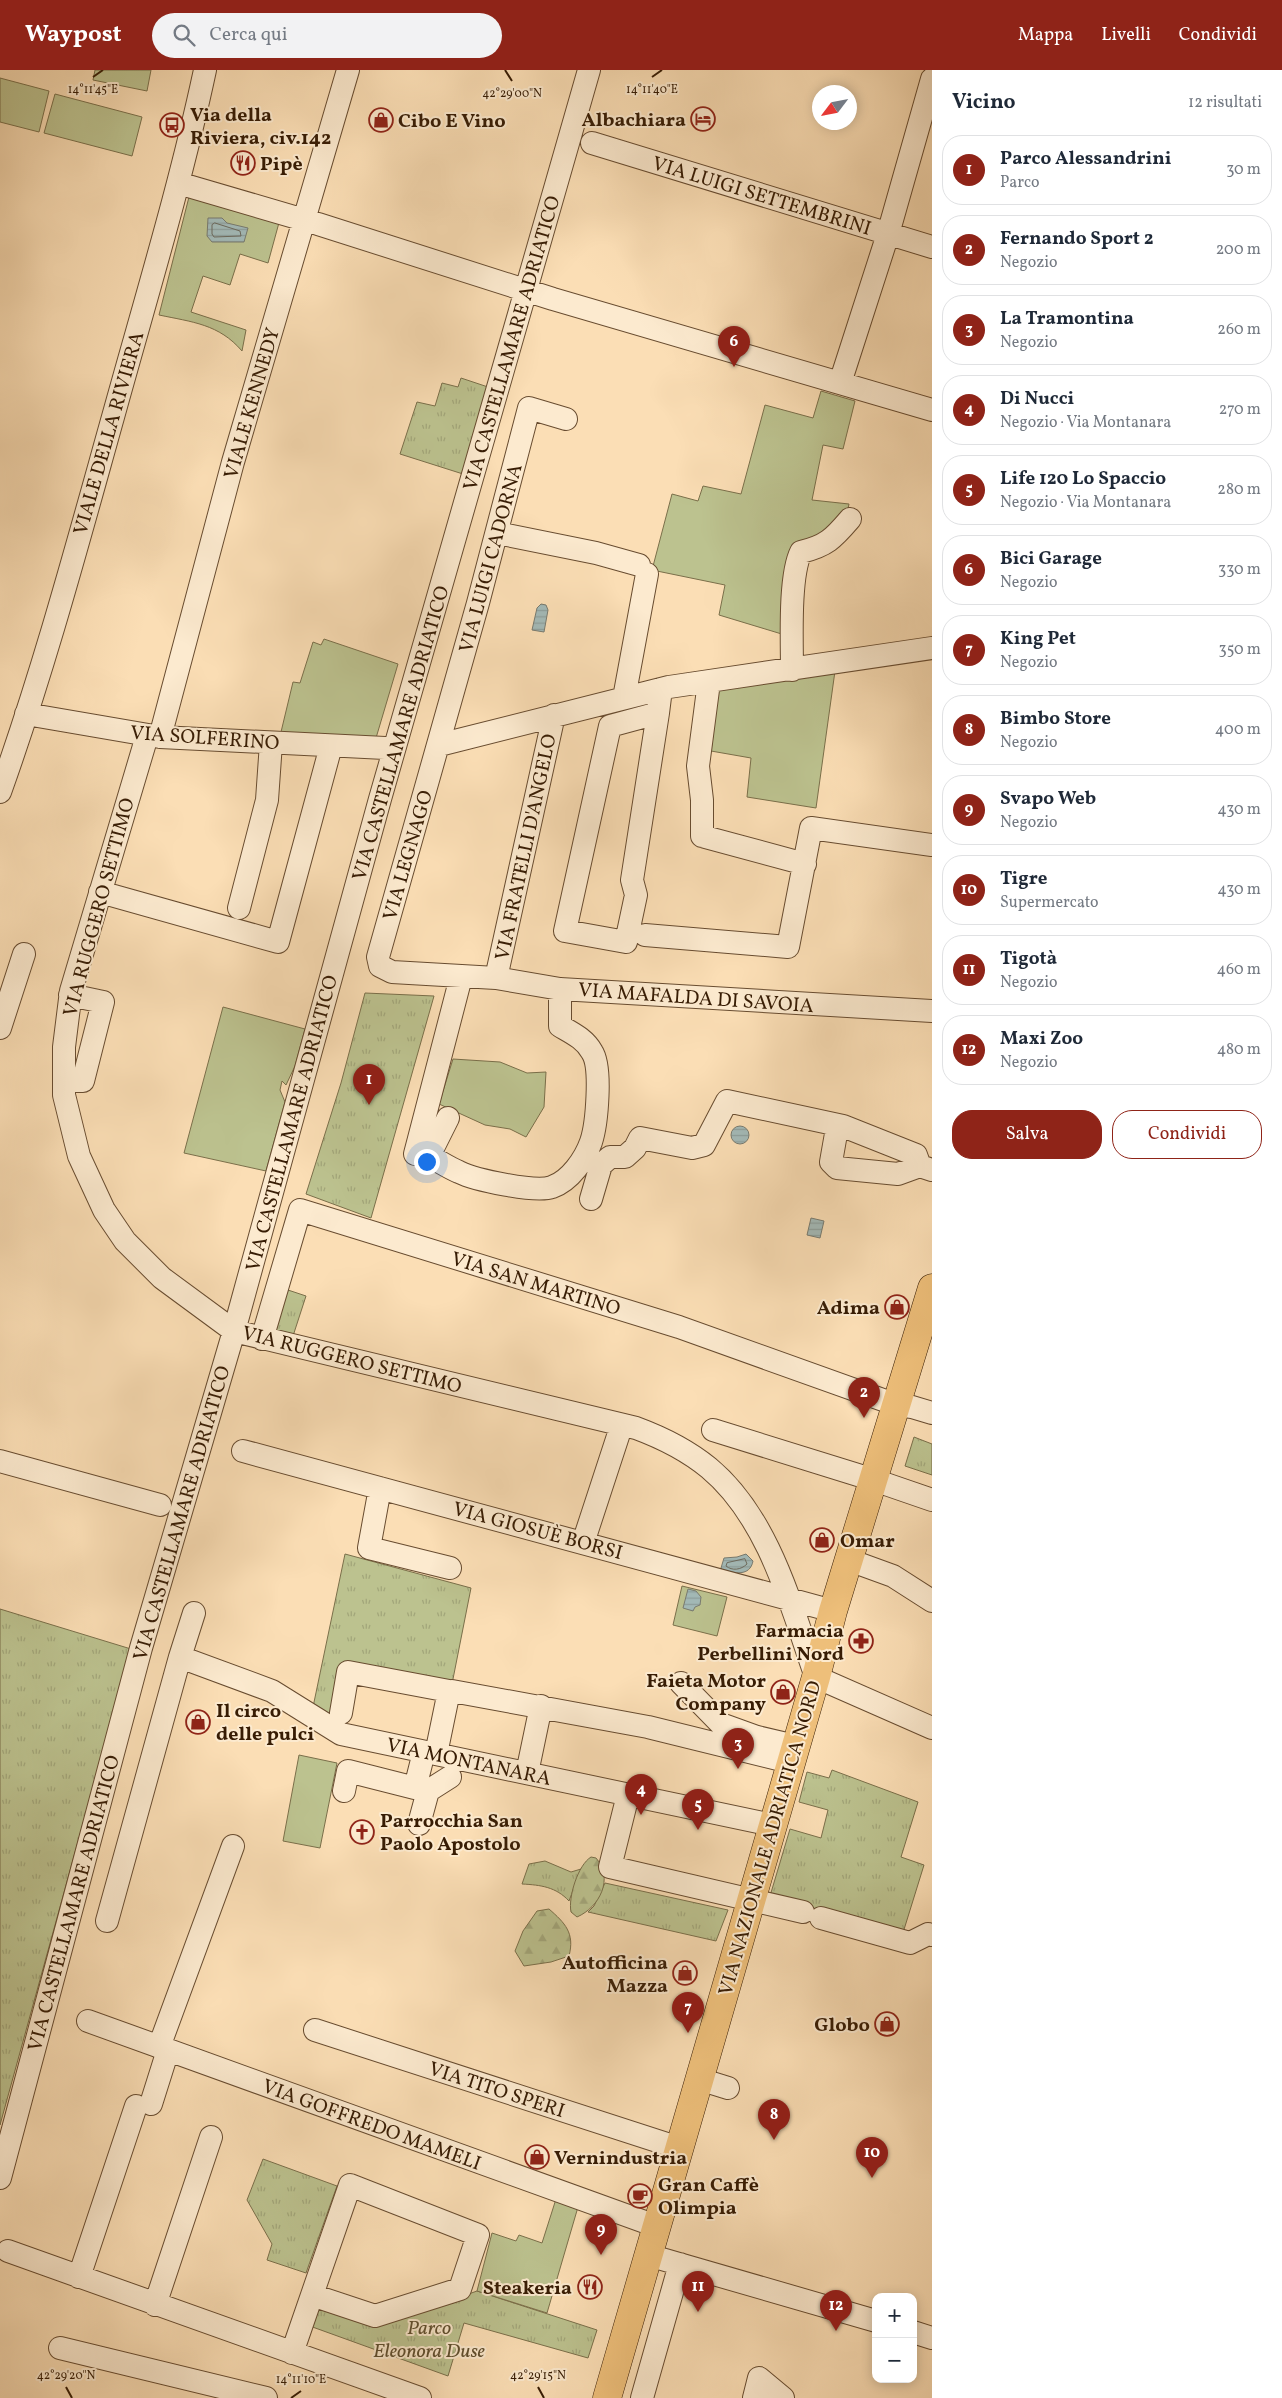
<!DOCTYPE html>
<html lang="it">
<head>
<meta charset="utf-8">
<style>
	:root { --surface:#fff; --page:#f2f2f3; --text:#1f2937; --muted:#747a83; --line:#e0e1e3; --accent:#8f2418 }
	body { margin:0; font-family:Vollkorn,serif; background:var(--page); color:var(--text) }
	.controls { position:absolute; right:15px; bottom:15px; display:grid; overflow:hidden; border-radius:10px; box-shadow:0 2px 12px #0003 }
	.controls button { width:45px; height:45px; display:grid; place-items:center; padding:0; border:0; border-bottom:1px solid var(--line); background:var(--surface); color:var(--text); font:25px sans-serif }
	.compass { position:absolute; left:812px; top:15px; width:45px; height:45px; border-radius:50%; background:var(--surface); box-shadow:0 2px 12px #0003; rotate:238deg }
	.you { position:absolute; left:426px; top:1091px; width:18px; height:18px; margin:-12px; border:4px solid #fff; border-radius:50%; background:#1a73e8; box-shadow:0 0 0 8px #1a73e833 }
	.badge { display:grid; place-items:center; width:32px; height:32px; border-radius:50%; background:var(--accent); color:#fff; font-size:16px; font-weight:700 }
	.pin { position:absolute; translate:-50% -41px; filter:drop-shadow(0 1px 2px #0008) }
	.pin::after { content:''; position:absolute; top:26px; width:18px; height:15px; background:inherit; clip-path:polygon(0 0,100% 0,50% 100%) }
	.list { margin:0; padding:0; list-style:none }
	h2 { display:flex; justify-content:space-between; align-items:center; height:65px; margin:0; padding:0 20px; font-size:21px }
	h2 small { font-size:16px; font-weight:400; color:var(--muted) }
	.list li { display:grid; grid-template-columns:32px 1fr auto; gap:15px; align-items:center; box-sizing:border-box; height:70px; margin:0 10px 10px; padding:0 10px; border:1px solid var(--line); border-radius:20px }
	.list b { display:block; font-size:19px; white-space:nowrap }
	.list p { margin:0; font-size:16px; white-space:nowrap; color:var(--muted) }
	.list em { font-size:16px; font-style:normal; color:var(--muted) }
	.actions { display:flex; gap:10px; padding:15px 20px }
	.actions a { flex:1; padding:11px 0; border:1px solid var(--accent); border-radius:20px; text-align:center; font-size:18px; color:var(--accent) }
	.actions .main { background:var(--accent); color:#fff }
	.icon { flex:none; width:28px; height:28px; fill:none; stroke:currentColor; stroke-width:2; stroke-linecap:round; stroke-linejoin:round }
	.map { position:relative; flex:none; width:932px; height:2328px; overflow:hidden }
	header { display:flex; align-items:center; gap:30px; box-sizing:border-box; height:70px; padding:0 25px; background:var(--accent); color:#fff }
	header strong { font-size:24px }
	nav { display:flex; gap:28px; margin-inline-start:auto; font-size:18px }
	.search { width:350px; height:45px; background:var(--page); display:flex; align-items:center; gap:12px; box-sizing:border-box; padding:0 18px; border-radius:28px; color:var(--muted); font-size:19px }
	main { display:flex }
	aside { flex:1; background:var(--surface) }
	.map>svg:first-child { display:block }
	.grass { fill:url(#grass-tufts); stroke:#7a6f4a }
	.forest { fill:url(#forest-firs); stroke:#7a6f4a }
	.garden { fill:#bcc28f; stroke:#7a6f4a }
	.water { fill:url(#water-rules); stroke:#787b70 }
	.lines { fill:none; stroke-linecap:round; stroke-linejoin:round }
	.shore { stroke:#6d6b5e; stroke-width:1 }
	.minor-casing { stroke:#684c30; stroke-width:24 }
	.major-casing { stroke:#371c04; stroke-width:29 }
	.minor { stroke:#fceacf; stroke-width:22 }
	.major { stroke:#eebf7a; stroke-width:28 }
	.ticks { fill:none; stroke:#371c04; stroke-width:2 }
	.labels { text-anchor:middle; stroke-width:4; stroke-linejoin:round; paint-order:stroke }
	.poi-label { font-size:20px; font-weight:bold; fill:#371c04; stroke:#fceacf; text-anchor:start }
	.street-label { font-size:20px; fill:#371c04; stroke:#fceacf }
	.park-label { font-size:20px; font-style:italic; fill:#5f4e2e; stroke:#fceacf }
	.ticks-label { font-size:12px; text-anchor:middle; fill:#371c04; stroke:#fceacf; stroke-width:4; stroke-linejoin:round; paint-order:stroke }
</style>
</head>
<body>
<header>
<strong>Waypost</strong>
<div class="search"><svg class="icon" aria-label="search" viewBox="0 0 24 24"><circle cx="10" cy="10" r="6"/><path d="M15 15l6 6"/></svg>Cerca qui</div>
<nav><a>Mappa</a><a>Livelli</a><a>Condividi</a></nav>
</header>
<main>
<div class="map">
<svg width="932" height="2328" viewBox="0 0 932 2328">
	<defs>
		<pattern id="grass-tufts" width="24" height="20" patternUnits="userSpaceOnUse" patternTransform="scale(1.25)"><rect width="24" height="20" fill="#bcc28f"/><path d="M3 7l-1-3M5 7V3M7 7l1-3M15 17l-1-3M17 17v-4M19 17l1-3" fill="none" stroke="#a2a67a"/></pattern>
		<pattern id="forest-firs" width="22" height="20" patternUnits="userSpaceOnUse" patternTransform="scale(1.25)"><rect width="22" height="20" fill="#bcc28f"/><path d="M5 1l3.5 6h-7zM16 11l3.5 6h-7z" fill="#a2a67a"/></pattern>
		<pattern id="water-rules" width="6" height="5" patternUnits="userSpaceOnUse" patternTransform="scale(1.25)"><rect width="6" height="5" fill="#a3bab8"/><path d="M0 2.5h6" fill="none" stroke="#8d9f9d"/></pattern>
	</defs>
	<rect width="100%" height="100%" fill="#fbdeb5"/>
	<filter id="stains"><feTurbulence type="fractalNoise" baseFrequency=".004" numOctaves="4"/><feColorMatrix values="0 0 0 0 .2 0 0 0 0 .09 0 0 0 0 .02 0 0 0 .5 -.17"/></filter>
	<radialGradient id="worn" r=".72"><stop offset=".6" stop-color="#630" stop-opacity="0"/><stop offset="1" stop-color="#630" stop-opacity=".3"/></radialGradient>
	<!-- grass -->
	<path class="grass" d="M461,308l27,9 -25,87 -63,-20 17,-52 18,4 7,-23 16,4z
		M365,923l69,3 -63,222 -65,-24 35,-111z
		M288,1220l18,6 -13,40 -17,-4 4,-36z
		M914,1367l18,7v31l-27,-9z
		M345,1484l126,34 -19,96 -107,-22 -14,60 -18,-15z
		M0,1539l131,40 -131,476z
		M832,1700l86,32 -17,55 23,8 -22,71 -132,-40 20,-67 31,9 7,-28 -29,-8 8,-30 22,6z
		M545,1791l26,11 10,-3 -12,32c-13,-14 -28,-16 -47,-17l7,-20z
		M605,1813l123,27 -12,31 -128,-29 6,-6z
		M263,2089l74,27 -31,87 -39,-13 5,-16 -25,-44z
		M477,2221l120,39 -9,28 -124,-35 -16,53 -141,-51 8,-25 67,25z"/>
	<!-- forest -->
	<path class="forest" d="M591,1787l5,1c18,20 4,49 -19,59l-6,-5c-3,-15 7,-47 20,-55z
		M549,1839c16,14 26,24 20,47l-18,6 -27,4 -9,-15 8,-20 14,-20z"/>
	<!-- garden -->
	<path class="garden" d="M95,0h56l-4,21 -54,-11z
		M0,8l49,13 -10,41 -39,-10z
		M55,24l87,23 -10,39 -88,-23z
		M190,123l90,26 -12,44 -28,-9 -10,31 -27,-9 -12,36 55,18 -4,21c-23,-27 -50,-29 -83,-36z
		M821,321l34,10 -12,48 -20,-4 -11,55 37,4 -2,9 -41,33 -21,89 -66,-20 6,-30 -73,-15 20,-76 26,7 5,-15 38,8 24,-89 48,13z
		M324,569l74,25 -22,74 -95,-6 12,-50 7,1 13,-41 8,3z
		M835,601l-19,137 -69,-11 4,-39 -40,-7 8,-66z
		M223,937l82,22 -10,37 -9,19 -4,-4 -2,9 5,12 -19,69 -82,-18z
		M453,989l47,3 27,11 19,-1 -2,35 -18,30 -16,-8 -25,-4 -46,-21z
		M682,1516l45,11 -10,39 -44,-11z
		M299,1685l38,8 -17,85 -37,-7z
		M556,2129l22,8 -31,106 -70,-22 15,-58 24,8 3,-6 23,8z"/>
	<!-- water -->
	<path class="water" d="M208,148h14l5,5 21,5 -4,14h-32l-5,-6z
		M541,534l5,1 2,5 -4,22 -12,-2 5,-22z
		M731 1065a9 9 0 1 1 18 0a9 9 0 1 1-18 0Z
		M811,1148l13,3 -4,17 -13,-3z
		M746,1484l7,7c-3,16 -19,12 -30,9l-2,-2 3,-10 13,-1z
		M688,1519l8,2 5,6 -1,8 -5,2 -2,4 -10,-3z"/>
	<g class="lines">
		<!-- shore -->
		<path class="shore" d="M215,153l25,8 1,5 -27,1 -2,-3v-9z
			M745,1489l2,5c-6,6 -15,7 -21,2l1,-3z"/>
		<!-- minor casing -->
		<g class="minor-casing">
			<path id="minor" d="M592,73l340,104
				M178,113l140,41 235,75 379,111
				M840,313l48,-149 44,-155
				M566,349l-37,-11 -51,195 -100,354 2,9 12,6 104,6 64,11 372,22
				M497,463l99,20 43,12
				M792,600c0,-29 -3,-94 9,-118 25,-6 32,-13 49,-33
				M624,628l23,-124
				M658,643l-48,13 -45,205 61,11 10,-47 -4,-15 26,-167 3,-24
				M26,644l134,23 225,11
				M147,666l-76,255 -7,56v48l15,61 25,54 21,31 37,37 72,53 402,97c27,10 51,22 73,40 60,50 82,138 107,209l116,51
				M160,667l73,-275 115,-392
				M439,675l230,-58 263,-39
				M0,722c44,-123 78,-250 113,-375 32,-116 67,-230 92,-347
				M702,766v-36l-4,-34 11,-84
				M705,767l100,27
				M100,822l178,50 53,-196
				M239,838l28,-108 4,-57
				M645,865l143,12 23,-119 121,17
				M496,908l58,-263
				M0,958l24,-74
				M64,1010l19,1 20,-79 -33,-7
				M448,1048l-19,38c10,5 20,12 30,16 16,8 77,21 93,15 18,-6 33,-28 39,-45 6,-18 11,-75 1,-90 -7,-13 -20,-19 -32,-26v-37
				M415,1084l46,-177
				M920,1096l-4,-11 -73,-29 -6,2 -6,34 6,6 61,6 22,-8 12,4
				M591,1129l10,-34 9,-8h15l10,-9 5,-10 52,10 12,-3 23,-44 116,25
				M262,1269l38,-129 379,117 218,78 15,2 20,6
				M713,1360l161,50
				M243,1381l590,160
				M0,1391l160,44
				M874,1410l58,20
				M380,1418l-11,60 81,20
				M583,1473l37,-113
				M849,1490l44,16 39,25
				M180,1587l92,34 69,43 431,91
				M681,1613l40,41 36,13 38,9
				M452,1621l196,36 142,35
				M341,1643l7,-41 101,19 -13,63
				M527,1703l14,-67
				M344,1721l4,-20 67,17 9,-36
				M628,1725l-18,72 193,45
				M419,1754l9,-33 22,-14
				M821,1848l89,25 18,-9 4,1
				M107,1851l73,-264 14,-44
				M88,1951l568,205
				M315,1960l364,118
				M159,1977l74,-201
				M699,2009l29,9
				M151,2034l17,-54
				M0,2108l141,-530 93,-317 146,-532 209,-729
				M8,2181l412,147
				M648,2185l228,66
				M79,2207l57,-171
				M155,2235l56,-168
				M913,2262l19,6
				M60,2278l206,50
				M292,2283l58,-168 128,50 -18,54 -85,27 -63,-21
				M642,2328l38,-134
				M754,2328l5,-20 24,20"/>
		</g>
		<!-- major casing -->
		<g class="major-casing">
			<path id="major" d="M607,2328l209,-721 17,-66 99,-323"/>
		</g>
		<!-- minor -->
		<use href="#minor" class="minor"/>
		<!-- major -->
		<use href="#major" class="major"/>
	</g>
	<!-- ticks -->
	<path class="ticks" d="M505,0l7,11M93,7l10,-7M652,7l10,-7M66,2317l6,11M538,2317l6,11M291,2328l10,-7"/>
	<!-- icons -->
	<defs>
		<g id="hotel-ring" transform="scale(1.25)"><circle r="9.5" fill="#fceacf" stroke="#8f2418" stroke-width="1.5"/><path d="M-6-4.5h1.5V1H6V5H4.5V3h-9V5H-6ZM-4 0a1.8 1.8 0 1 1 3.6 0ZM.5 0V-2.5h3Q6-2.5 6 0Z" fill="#8f2418"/></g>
		<g id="shop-ring" transform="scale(1.25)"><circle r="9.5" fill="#fceacf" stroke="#8f2418" stroke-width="1.5"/><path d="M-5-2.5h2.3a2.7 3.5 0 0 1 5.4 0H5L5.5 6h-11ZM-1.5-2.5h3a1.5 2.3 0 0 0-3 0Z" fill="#8f2418"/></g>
		<g id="bus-ring" transform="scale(1.25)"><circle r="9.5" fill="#fceacf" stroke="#8f2418" stroke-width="1.5"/><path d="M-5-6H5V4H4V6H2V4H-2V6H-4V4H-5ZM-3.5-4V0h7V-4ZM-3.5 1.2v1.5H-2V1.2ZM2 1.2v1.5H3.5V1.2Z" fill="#8f2418"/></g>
		<g id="restaurant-ring" transform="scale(1.25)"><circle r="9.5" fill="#fceacf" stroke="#8f2418" stroke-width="1.5"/><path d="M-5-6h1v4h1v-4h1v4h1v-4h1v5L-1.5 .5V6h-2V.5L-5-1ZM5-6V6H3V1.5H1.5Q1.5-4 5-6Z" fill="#8f2418"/></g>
		<g id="pharmacy-ring" transform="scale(1.25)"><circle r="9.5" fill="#fceacf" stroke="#8f2418" stroke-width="1.5"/><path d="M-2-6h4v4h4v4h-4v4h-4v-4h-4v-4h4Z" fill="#8f2418"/></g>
		<g id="church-ring" transform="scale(1.25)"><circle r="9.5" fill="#fceacf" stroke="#8f2418" stroke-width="1.5"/><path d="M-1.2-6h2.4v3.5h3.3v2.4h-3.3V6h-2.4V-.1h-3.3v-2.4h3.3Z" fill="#8f2418"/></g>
		<g id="cafe-ring" transform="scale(1.25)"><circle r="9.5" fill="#fceacf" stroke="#8f2418" stroke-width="1.5"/><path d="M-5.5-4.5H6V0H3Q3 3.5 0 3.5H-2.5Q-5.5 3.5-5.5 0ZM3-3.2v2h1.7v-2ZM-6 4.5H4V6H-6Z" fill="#8f2418"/></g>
	</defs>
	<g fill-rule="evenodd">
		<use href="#hotel-ring" x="703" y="49"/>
		<use href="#shop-ring" x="381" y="50"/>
		<use href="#bus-ring" x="172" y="55"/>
		<use href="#restaurant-ring" x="243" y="93"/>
		<use href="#shop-ring" x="897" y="1237"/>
		<use href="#shop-ring" x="822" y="1470"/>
		<use href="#pharmacy-ring" x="861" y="1571"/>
		<use href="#shop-ring" x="783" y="1622"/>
		<use href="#shop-ring" x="198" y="1652"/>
		<use href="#church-ring" x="362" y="1762"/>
		<use href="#shop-ring" x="685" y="1903"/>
		<use href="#shop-ring" x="887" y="1954"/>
		<use href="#shop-ring" x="537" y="2087"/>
		<use href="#cafe-ring" x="640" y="2126"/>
		<use href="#restaurant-ring" x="590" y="2217"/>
	</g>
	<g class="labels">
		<!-- poi labels -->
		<g class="poi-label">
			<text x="190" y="51">Via della<tspan x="190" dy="23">Riviera, civ.142</tspan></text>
			<text x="686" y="56" text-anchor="end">Albachiara</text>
			<text x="398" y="57">Cibo E Vino</text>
			<text x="260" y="100">Pipè</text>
			<text x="880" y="1244" text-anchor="end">Adima</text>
			<text x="840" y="1477">Omar</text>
			<text x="844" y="1567" text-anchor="end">Farmacia<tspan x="844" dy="23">Perbellini Nord</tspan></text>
			<text x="766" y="1617" text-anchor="end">Faieta Motor<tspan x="766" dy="23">Company</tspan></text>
			<text x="216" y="1647">Il circo<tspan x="216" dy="23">delle pulci</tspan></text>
			<text x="380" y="1757">Parrocchia San<tspan x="380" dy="23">Paolo Apostolo</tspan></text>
			<text x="668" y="1899" text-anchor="end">Autofficina<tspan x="668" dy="23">Mazza</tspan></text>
			<text x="870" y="1961" text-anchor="end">Globo</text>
			<text x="554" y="2094">Vernindustria</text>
			<text x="658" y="2121">Gran Caffè<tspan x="658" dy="23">Olimpia</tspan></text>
			<text x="572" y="2224" text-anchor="end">Steakeria</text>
		</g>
		<!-- street labels -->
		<g class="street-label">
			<text transform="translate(762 125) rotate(17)" y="7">VIA LUIGI SETTEMBRINI</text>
			<text transform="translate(511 273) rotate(-74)" y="7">VIA CASTELLAMARE ADRIATICO</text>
			<text transform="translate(251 333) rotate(-74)" y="7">VIALE KENNEDY</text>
			<text transform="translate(108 363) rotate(-74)" y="7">VIALE DELLA RIVIERA</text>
			<text transform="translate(490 488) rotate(-75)" y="7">VIA LUIGI CADORNA</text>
			<text transform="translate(400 663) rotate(-74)" y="7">VIA CASTELLAMARE ADRIATICO</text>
			<text transform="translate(205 667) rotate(4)" y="7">VIA SOLFERINO</text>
			<text transform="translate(525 777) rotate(-78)" y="7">VIA FRATELLI D'ANGELO</text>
			<text transform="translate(407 785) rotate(-74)" y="7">VIA LEGNAGO</text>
			<text transform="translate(98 837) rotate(-75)" y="7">VIA RUGGERO SETTIMO</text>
			<text transform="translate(696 927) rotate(4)" y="7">VIA MAFALDA DI SAVOIA</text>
			<text transform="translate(291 1053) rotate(-75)" y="7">VIA CASTELLAMARE ADRIATICO</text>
			<text transform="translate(536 1213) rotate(17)" y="7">VIA SAN MARTINO</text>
			<text transform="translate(352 1289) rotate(14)" y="7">VIA RUGGERO SETTIMO</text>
			<text transform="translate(181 1443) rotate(-74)" y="7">VIA CASTELLAMARE ADRIATICO</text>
			<text transform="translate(538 1460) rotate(15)" y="7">VIA GIOSUÈ BORSI</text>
			<text transform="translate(469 1691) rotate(12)" y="7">VIA MONTANARA</text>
			<text transform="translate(769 1768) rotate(-74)" y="7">VIA NAZIONALE ADRIATICA NORD</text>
			<text transform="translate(73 1833) rotate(-75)" y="7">VIA CASTELLAMARE ADRIATICO</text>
			<text transform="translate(497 2019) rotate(18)" y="7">VIA TITO SPERI</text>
			<text transform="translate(372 2054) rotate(20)" y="7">VIA GOFFREDO MAMELI</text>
		</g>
		<!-- park labels -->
		<g class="park-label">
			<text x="429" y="2264">Parco<tspan x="429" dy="23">Eleonora Duse</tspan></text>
		</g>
	</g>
	<g class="ticks-label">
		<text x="93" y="23">14°11'45"E</text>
		<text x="652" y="23">14°11'40"E</text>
		<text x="512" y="27">42°29'00"N</text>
		<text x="66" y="2309">42°29'20"N</text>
		<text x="538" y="2309">42°29'15"N</text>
		<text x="301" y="2313">14°11'10"E</text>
	</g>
	<rect width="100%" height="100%" filter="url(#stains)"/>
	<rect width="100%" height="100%" fill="url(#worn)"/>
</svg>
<div class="controls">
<button>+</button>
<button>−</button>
</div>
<svg class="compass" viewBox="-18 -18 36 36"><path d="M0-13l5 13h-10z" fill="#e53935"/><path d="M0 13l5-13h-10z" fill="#747a83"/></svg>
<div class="you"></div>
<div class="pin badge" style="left:369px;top:1035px">1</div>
<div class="pin badge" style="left:864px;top:1348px">2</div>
<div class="pin badge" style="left:738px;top:1699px">3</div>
<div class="pin badge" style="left:641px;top:1745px">4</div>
<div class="pin badge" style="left:698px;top:1760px">5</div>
<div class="pin badge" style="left:734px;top:297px">6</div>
<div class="pin badge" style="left:688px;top:1963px">7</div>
<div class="pin badge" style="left:774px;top:2070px">8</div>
<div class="pin badge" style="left:601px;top:2185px">9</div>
<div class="pin badge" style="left:872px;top:2108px">10</div>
<div class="pin badge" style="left:698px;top:2242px">11</div>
<div class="pin badge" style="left:836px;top:2261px">12</div>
</div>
<aside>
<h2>Vicino<small>12 risultati</small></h2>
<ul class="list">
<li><span class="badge">1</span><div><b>Parco Alessandrini</b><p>Parco</p></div><em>30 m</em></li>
<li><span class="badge">2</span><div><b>Fernando Sport 2</b><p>Negozio</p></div><em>200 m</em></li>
<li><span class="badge">3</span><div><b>La Tramontina</b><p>Negozio</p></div><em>260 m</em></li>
<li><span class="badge">4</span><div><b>Di Nucci</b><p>Negozio · Via Montanara</p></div><em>270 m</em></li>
<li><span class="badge">5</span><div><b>Life 120 Lo Spaccio</b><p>Negozio · Via Montanara</p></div><em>280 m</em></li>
<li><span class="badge">6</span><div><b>Bici Garage</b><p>Negozio</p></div><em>330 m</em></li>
<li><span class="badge">7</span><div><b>King Pet</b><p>Negozio</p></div><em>350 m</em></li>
<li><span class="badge">8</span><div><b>Bimbo Store</b><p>Negozio</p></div><em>400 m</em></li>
<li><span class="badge">9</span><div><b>Svapo Web</b><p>Negozio</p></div><em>430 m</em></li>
<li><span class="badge">10</span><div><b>Tigre</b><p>Supermercato</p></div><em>430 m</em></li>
<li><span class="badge">11</span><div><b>Tigotà</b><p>Negozio</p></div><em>460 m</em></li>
<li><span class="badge">12</span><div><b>Maxi Zoo</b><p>Negozio</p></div><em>480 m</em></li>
</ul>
<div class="actions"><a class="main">Salva</a><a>Condividi</a></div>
</aside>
</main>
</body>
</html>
